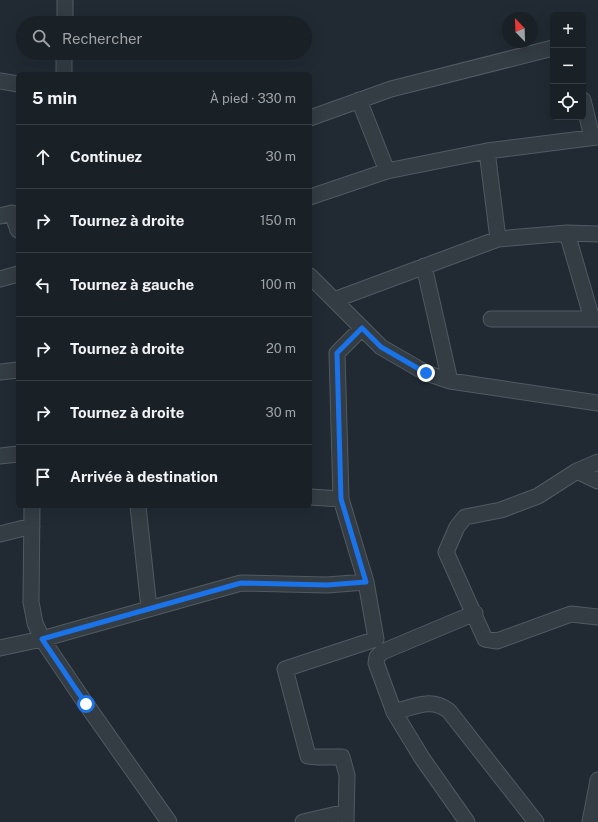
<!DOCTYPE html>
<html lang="fr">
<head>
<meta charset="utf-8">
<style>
	:root { --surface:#192026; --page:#22282e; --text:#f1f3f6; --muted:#9fa3a7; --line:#373e43 }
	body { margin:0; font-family:"Public Sans",sans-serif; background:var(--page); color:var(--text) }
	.controls { position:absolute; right:12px; top:12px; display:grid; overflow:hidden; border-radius:6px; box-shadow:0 4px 16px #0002 }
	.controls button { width:36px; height:36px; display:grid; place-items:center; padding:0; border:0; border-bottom:1px solid var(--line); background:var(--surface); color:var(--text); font:20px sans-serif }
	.compass { position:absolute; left:502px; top:12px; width:36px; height:36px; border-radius:50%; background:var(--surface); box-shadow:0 4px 16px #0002; rotate:337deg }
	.stop { position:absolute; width:12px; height:12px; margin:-9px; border:3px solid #1a73e8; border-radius:50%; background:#fff }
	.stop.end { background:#1a73e8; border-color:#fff; box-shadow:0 1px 4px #0008 }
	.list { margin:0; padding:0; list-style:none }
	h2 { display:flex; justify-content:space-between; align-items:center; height:52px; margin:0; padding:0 16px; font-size:17px }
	h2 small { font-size:13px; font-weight:400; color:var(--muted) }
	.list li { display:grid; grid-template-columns:26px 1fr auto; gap:12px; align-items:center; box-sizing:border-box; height:64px; padding:0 16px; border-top:1px solid var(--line) }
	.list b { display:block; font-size:15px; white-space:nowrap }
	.list em { font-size:13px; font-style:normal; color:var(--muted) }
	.icon { flex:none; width:22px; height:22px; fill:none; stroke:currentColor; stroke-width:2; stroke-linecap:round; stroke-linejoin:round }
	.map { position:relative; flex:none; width:598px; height:822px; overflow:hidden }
	.search { position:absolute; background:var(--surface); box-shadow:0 4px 16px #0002; left:16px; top:16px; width:296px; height:44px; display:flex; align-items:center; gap:10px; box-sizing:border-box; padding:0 14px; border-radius:22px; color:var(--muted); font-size:15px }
	.panel { position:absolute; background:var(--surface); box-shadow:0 4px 16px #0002; left:16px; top:72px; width:296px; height:436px; border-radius:6px }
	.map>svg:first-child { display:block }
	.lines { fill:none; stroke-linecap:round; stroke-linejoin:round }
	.minor-casing { stroke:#515a62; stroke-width:17 }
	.minor { stroke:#343c44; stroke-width:15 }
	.route { stroke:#1a73e8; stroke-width:5 }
</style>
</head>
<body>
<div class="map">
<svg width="598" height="822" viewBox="0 0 598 822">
	<rect width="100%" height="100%" fill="#212a33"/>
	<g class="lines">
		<!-- minor casing -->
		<g class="minor-casing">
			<path id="minor" d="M65,23v-23
				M64,74v-21
				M0,81l18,3
				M359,100l28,71
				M583,100l9,37
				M310,118l81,-29 162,-41
				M487,151l11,88
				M310,197l77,-26 100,-20 111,-14
				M0,216l12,-3 6,17
				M567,233l25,86
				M424,266l26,115
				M310,276l71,71 45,26 24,8 148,22
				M0,279l18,-5
				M334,300l164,-61 69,-6 31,1
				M491,319h107
				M0,372l18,-2
				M0,456l18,-2
				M598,462l-21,9 -39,25 -37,14 -36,7 -8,10 -11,25 39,87 12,2 74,-27 27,3
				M577,471l21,10
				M310,497l31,2
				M32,506l-1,96 4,21 7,16 44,65 83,118
				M138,506l11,102
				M0,534l32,-8
				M0,648l42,-9 199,-56 86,2 39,-3 -25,-83 -4,-146 25,-25
				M394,712c21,-5 37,-15 55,-1l87,111
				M303,822l43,-10
				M346,822l1,-47 -5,-18h-24l-10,-1 -23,-87 91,-30 -10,-57
				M467,822l-45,-64 -28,-46 -18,-49 1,-6 5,-5 93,-39
				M590,822l8,-42"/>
		</g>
		<!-- minor -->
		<use href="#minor" class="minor"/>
	</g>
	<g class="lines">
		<!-- route -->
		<path class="route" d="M86,704l-44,-65 199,-56 86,2 39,-3 -25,-83 -4,-146 25,-25 19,19 45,26"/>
	</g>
</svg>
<div class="controls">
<button>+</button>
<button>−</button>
<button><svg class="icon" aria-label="locate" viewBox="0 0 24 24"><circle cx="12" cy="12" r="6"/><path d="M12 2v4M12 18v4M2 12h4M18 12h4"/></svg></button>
</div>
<svg class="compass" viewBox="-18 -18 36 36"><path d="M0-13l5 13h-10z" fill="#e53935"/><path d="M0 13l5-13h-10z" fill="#9fa3a7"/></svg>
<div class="stop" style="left:86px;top:704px"></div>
<div class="stop end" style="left:426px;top:373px"></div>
<div class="search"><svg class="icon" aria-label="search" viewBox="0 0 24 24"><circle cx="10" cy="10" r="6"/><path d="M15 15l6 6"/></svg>Rechercher</div>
<section class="panel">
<h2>5 min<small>À pied · 330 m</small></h2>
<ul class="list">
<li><svg class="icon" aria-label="ahead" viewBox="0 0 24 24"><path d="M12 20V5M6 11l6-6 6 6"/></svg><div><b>Continuez</b></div><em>30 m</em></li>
<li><svg class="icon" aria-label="right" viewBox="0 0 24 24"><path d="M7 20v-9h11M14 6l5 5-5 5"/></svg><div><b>Tournez à droite</b></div><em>150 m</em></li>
<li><svg class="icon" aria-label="left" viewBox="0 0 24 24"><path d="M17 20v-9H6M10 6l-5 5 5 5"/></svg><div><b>Tournez à gauche</b></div><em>100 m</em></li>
<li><svg class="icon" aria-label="right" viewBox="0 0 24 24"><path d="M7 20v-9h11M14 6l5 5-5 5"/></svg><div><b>Tournez à droite</b></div><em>20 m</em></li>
<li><svg class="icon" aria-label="right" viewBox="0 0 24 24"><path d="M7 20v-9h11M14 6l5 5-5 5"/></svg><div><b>Tournez à droite</b></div><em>30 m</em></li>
<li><svg class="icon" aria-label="arrive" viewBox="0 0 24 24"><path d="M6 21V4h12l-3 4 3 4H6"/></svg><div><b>Arrivée à destination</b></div></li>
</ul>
</section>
</div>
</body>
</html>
